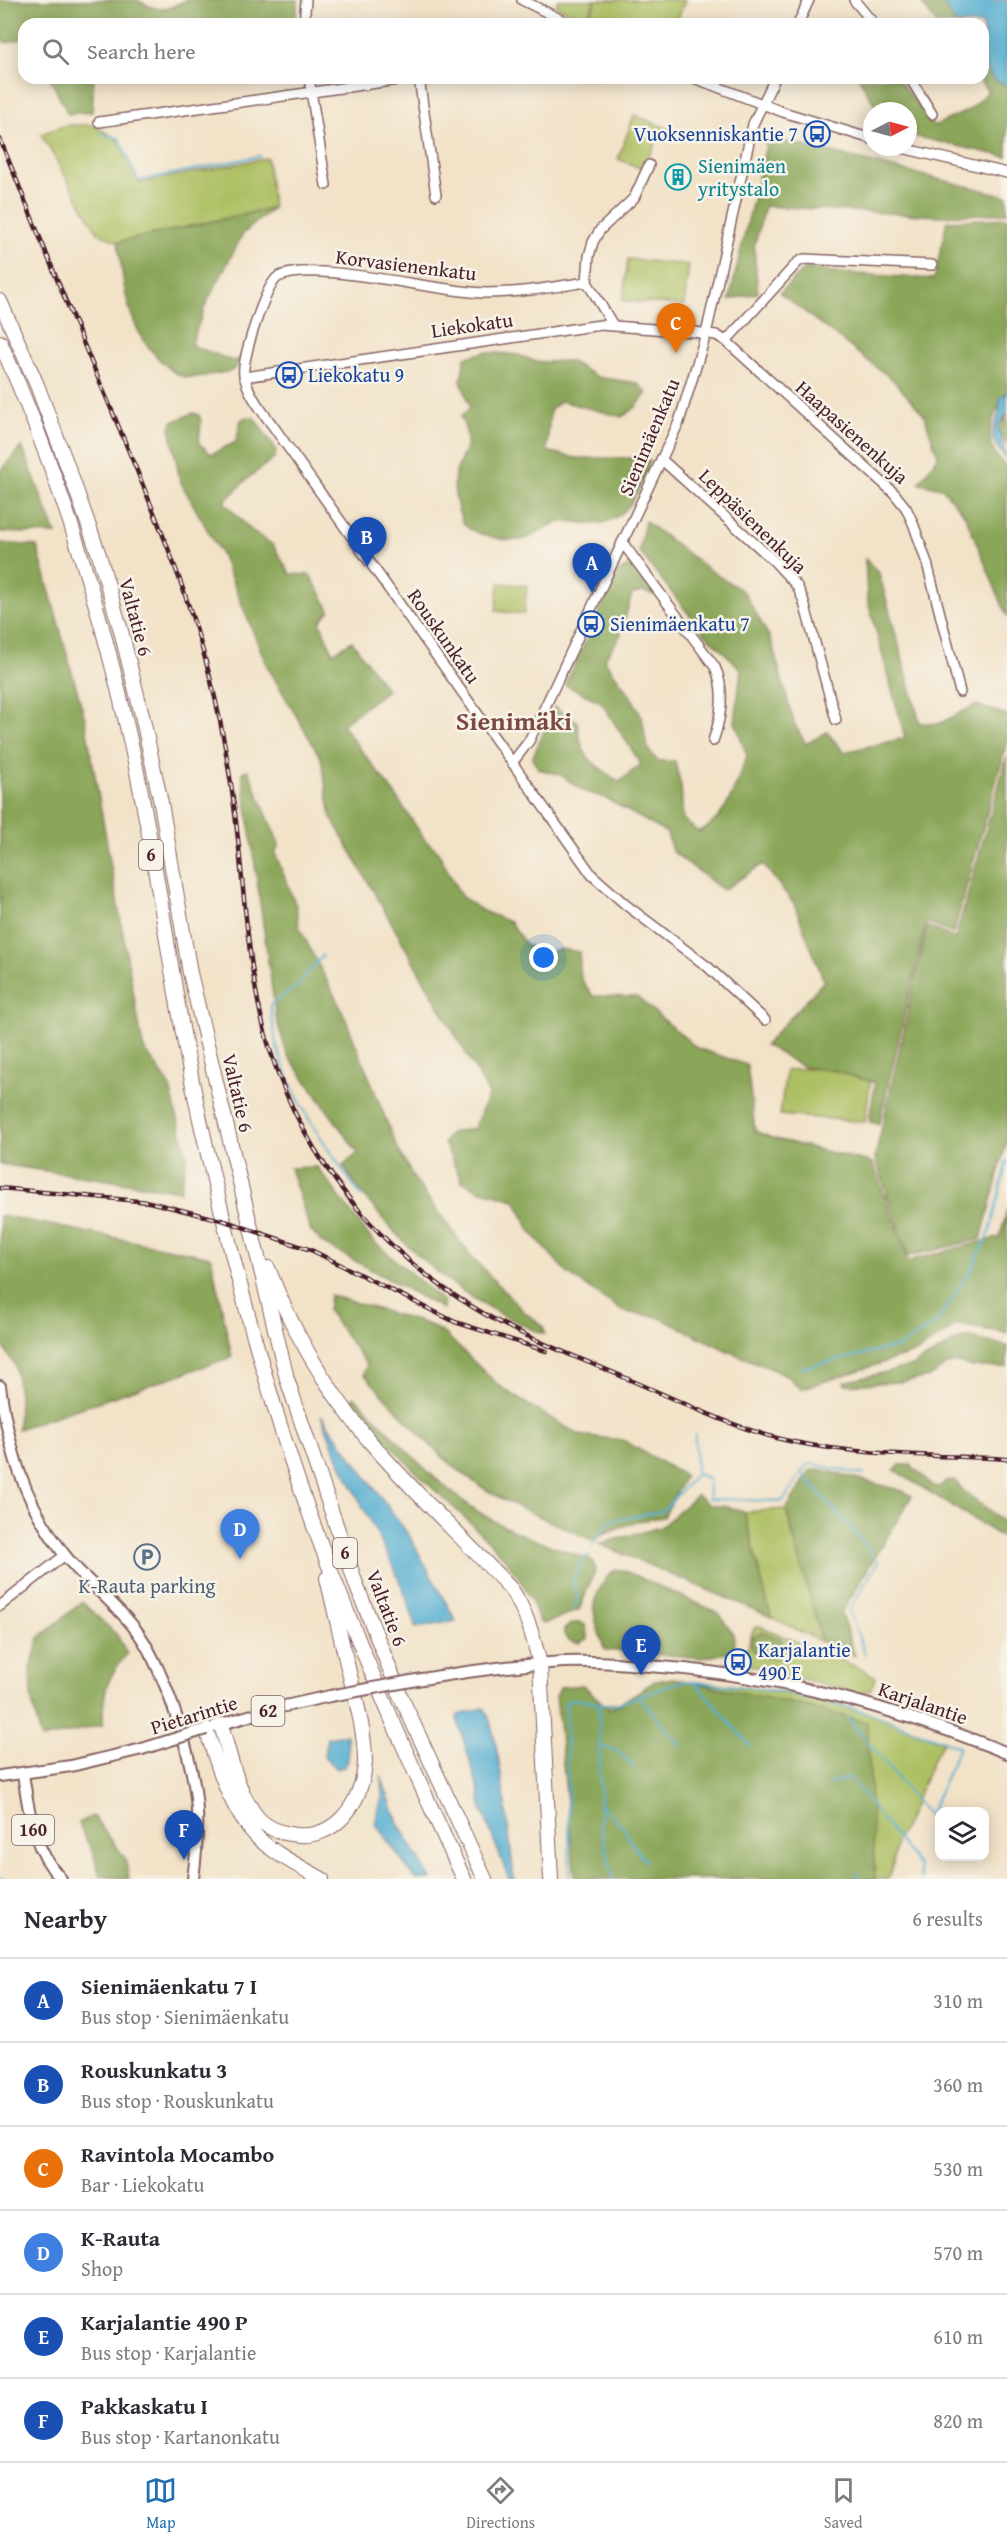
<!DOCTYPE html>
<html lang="en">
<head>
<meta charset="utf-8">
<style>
	:root { --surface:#fff; --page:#f2f2f3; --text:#2b2b33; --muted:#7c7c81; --line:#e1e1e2; --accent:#1f6fb2 }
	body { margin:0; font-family:"Gentium Book Plus",serif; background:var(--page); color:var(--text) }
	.controls { position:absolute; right:18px; bottom:18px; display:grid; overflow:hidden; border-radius:12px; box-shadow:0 3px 15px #0003 }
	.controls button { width:54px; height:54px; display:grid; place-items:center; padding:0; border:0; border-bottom:2px solid var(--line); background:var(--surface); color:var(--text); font:30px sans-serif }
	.compass { position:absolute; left:863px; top:102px; width:54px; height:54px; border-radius:50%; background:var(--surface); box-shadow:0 3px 15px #0003; rotate:84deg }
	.you { position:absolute; left:544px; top:958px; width:21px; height:21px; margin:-15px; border:4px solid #fff; border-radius:50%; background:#1a73e8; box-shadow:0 0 0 9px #1a73e833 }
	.badge { display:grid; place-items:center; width:39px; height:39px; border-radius:50%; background:var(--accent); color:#fff; font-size:20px; font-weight:700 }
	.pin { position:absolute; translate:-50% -50px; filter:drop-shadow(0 2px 3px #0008) }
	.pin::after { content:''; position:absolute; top:32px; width:21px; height:18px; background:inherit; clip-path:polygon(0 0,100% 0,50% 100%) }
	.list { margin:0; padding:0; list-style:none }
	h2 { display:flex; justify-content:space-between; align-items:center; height:78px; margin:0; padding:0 24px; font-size:26px }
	h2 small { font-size:20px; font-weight:400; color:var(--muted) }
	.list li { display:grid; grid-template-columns:39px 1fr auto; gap:18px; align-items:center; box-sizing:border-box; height:84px; padding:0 24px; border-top:2px solid var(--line) }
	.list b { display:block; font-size:22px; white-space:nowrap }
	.list p { margin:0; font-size:20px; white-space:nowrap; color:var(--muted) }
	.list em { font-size:20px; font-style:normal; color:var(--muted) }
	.icon { flex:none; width:33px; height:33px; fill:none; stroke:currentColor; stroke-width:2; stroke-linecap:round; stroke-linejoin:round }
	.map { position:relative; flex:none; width:1007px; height:1879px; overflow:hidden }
	.search { position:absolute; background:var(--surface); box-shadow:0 3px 15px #0003; left:18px; right:18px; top:18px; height:66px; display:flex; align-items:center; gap:15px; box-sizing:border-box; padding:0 21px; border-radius:18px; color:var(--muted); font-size:22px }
	.sheet { height:582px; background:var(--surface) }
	nav { display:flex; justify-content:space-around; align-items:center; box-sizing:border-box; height:84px; border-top:2px solid var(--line); background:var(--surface); font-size:16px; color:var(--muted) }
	nav a { display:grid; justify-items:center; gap:3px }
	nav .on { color:var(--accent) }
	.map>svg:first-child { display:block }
	.green { fill:#adc063; stroke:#7c7047; stroke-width:1.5 }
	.forest { fill:#8aa659; stroke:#6a6242; stroke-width:1.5 }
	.water { fill:#55afd2; stroke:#50677e; stroke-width:1.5 }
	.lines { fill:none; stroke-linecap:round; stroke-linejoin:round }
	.stream { stroke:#55afd2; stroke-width:2 }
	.minor-casing { stroke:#856362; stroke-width:12 }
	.major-casing { stroke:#856362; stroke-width:14 }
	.highway-casing { stroke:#856362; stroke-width:16 }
	.minor { stroke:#fff; stroke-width:9 }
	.major { stroke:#fff; stroke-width:10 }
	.highway { stroke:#fff; stroke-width:14 }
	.rail-casing { stroke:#4a1f2b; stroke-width:4.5 }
	.rail { stroke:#f7f3e8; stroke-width:2; stroke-dasharray:7; stroke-linecap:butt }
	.major-bridge-casing { stroke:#856362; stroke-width:14; stroke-linecap:butt }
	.major-bridge { stroke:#fff; stroke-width:10 }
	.labels { text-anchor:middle; stroke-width:5; stroke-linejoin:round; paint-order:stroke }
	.shield { fill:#f7f3e8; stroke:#7e5f64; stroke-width:1.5 }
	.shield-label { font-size:18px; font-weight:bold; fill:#4a1f2b }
	.transit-label { font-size:20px; fill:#164399; stroke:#f7f3e8; text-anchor:start }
	.culture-label { font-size:20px; fill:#0d838f; stroke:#f7f3e8; text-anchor:start }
	.street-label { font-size:20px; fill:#4a1f2b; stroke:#f7f3e8 }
	.service-label { font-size:20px; fill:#4e5e75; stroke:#f7f3e8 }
	.district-label { font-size:26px; font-weight:bold; fill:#7c4a40; stroke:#f7f3e8 }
</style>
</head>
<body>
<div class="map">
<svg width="1007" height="1879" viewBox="0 0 1007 1879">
	<rect width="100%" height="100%" fill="#f7f3e8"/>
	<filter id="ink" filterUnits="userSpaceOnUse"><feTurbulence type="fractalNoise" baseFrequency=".0167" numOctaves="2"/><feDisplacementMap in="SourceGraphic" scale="12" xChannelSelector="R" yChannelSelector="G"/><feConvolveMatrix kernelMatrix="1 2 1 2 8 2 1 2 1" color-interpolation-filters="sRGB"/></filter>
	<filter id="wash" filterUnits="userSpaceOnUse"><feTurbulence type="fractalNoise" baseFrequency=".008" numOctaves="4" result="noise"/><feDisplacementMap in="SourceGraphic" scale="24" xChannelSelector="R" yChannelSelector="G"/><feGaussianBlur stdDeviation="1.35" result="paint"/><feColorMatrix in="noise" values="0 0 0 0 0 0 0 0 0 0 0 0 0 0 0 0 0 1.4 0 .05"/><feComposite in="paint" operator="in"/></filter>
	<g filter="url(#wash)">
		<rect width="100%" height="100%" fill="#f2e2c8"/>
		<!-- green -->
		<path class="green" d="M558,0h37l-9,20 -30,-14z
			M597,0h88l-9,24h-80l-8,-4z
			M634,115l40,16 -1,9 -14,-4 -16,33 -25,-10z
			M66,125h27l26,15 20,43 128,-25 6,50 -155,34 -20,-9 -57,-99z
			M628,259l61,6 -5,40 -61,-4z
			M499,583l28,3 -3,28 -28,-3z
			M824,1068l47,8 -6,46 -85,-7 6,-45z
			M786,1509l36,133 -51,-25 -27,-105z
			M759,1626l107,45 10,6 -6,13 -10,4 -115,-30 -2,-5 11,-31z
			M683,1681c62,4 123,14 183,31 26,8 52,21 78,30l-10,15 -28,67 -10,18 -3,22 -5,15h-42l-186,-130 -61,-45c29,2 57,-13 84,-23z"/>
		<!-- forest -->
		<path class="forest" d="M0,0h137c22,11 26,13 49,0h112l-3,24h-271v14l-17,5 -7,-4z
			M919,0h22l17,24h-21z
			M983,61l24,20v76l-99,-22v-24h-30l-19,-33h38l37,48 35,-16 19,-18 -10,-14h5z
			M50,78h44l-2,34 -24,2z
			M768,137l239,59v17l-69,3 -173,-10 -11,41 4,46 -29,7z
			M273,208l-30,26 -37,70 -15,41 42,16 8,-3 -5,10 -5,3c-14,2 -32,8 -46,6 -10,-2 -16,-9 -23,-15 -36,-34 -38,-74 -44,-120z
			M1007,218v174c-16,24 -28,53 0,74v151l-42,-102 -23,-27 -23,-5 19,-27 -14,-41 -31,-35 -113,-87 25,-25 36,5 93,6 13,-58z
			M486,352l32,3 19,7 33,-1 27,16 40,6 10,10 -12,15 -13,9 -61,-16 -11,10 -3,40 29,7h55l19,3c-8,18 -13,40 -28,52 -25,19 -33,7 -61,9 -12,1 -25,13 -36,17 -13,5 -58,-5 -63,-18 -5,-13 -11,-35 -6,-49 9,-26 17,-26 5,-55l9,-10 -9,-26 4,-24z
			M193,413l6,2 2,7 -2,21 12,11 25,-12 5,-22 5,-3 8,1 22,31 -1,8 -30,24 -21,21 28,29 21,14 17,29 20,1 20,35 -10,12 13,31 19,-12 35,49 -45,35 52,68 31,47 12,10 24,46 22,15 27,11 16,23 20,7 15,-3 18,3 2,27 12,17 44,1 60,51 50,17 8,66 17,7 101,25 35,98 92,-24 7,-27v123l-50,-8 -40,27 -116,37 -17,-15 -56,-23 -70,-34 -34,-5 -57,-39 -36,-41 -16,-32 -36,-10 -17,-9 -18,-38 6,-10 24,-5 15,-34 -158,-277 -10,-59 -54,-92 -45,-110 -42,-75 -10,-53 2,-6z
			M1007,414v32l-8,-15z
			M22,446l34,88 -56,-2v-61z
			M645,521l63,48 36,23 27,48 23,83 12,21 21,-12 17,20 61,-14 -38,-140 -2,-39 14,14 41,150 19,1 36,-19 32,10v28l-54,191 -27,-12 -47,202 -10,-2 6,-39 -40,-12 -32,-4 -38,-22 59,-64 -30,-77 -31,-40 -40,26 -51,-39 -5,-18 -62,-35 -22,-7 -22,-16 -22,-6 -7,-10 22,-52 23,14c5,39 12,39 42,61l22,-18 -40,-62 -36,-17 54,-114 13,-7 22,31 -10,-3 -12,2 -12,42 -16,24c13,18 31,38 38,59 6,20 -1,26 16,42h17l6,25 2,33 15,13c30,-12 38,-49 49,-76l-12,-34 6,-53 -39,-38 -63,-80z
			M0,543l37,3 48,173 58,328 26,37 18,71 -7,36 -180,-27z
			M1007,757v384l-26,98 -73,17 -33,-98 52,-232 28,13z
			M248,770l31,74 -4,9 21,53 3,21 43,83 55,137 18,33 55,75 54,57 19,14 2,8c-10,-2 -20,-8 -30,-13 -70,-32 -130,-91 -172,-155l15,-13 -71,-99 -11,-36 -34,-246z
			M317,1167l55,73 72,62 -1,7 -121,-66 -12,-14 -20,-61z
			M0,1215l211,42 21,100 -214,72 1,-34 -4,-30 -11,-17 -4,-47z
			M330,1295l100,30 16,10 52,50 29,19 52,31 44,5 62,36 -21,41c-26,3 -49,10 -72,23 -37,-17 -77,-32 -112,-54 -42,-27 -82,-75 -116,-112l3,-9 -39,-54z
			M962,1338h9l36,8v21h-35l-13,-4 -11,1 -18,13 -31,5 -54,3 -1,-3 68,-16z
			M355,1397c42,42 83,92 135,122 32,18 69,29 102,42l4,8 -17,41 -35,14 -5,-2c-16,-61 -77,-104 -120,-147 -24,-24 -46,-49 -69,-74z
			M900,1465h11l22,21 6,1 7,-6 8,-1 9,10 44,34v9l-3,4 -7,-3 -103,-64z
			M811,1470h13l79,21 9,5 -71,117 14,43 -33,-14 -36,-133z
			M697,1495l12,10 20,2 15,4 27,106 -172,-73 62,-17z
			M616,1570h7l96,43 14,21 2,13 -4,5 -28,6 -97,-8c-4,-4 -14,-39 -12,-45 2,-11 11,-30 22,-35z
			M82,1602l35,33 10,19c-22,25 -24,39 -24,71l-62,14 -10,-42 -1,-25 9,-34z
			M580,1622l5,3 3,13 -9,5c-8,-1 -17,-4 -15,-14l8,-5z
			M762,1632l19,7 4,8 -2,9c-14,4 -39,-1 -31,-19z
			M673,1678l127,27 67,17 8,157h-300l-19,-183 5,-9 22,-2 27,25 45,-29z
			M93,1816l32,42 4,21 -29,-3 -7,-23 -15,-30z"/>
		<!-- water -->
		<path class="water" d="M941,0h66v85c-29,-6 -24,-39 -24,-61h-27z
			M1007,392v21l-9,14 9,32c-28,-28 -5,-32 -7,-61z
			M321,1415l89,122 46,84 -40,7c-16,-60 -50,-111 -76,-166 -7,-15 -13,-32 -19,-47z
			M484,1708c14,17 27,142 30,171h-5l-28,-72 -1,-13 -23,-75 1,-4z
			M347,1735l1,26 -4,6 -8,2 -12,-13 3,-18z
			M381,1776l17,47 33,56h-16l-40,-56 8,-29z"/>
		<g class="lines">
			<!-- stream -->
			<path class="stream" d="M101,134l18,4 19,43 122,-25
				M323,955l-27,32 -26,18c2,14 4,28 7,42 16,56 52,104 85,150
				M802,1368l99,-22 35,-23 35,-53 19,-38 17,-72
				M801,1472l63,71 14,19 -29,48 16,44
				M696,1474l12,4 1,21 74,2 24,-36 6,-1 51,11
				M592,1546l17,-25 54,-10 33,-37 -1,-39
				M573,1612l5,-14 -5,-17 10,-23 7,-2
				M695,1682l55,64
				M638,1696l44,51
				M599,1704l1,120 13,55
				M600,1747l17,3 16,17
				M828,1784l22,-6 69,88 2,13
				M600,1804l22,22 14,23 10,12
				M855,1872l6,7
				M0,1877l3,2
				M570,1879l-4,-177 6,-3 41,6 70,-24 70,7 30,4 86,21 90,34 -30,69 -82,-99"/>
		</g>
	</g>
	<g filter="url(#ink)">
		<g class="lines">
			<!-- minor casing -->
			<g class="minor-casing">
				<path id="minor" d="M522,0l48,24
					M854,0l20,24
					M304,24l2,-24
					M798,24l11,-24
					M309,78l17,107
					M419,78l17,117
					M694,78l89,34 89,27
					M910,78l22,36
					M99,122l313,-44
					M898,147l109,26
					M587,282l2,-26 4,-14 7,-12 34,-32 15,-33
					M613,325l-26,-43c-33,5 -67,11 -100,11 -47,0 -174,-34 -209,-16 -12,7 -37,84 -34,98 4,19 18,36 29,51l319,449 34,30 82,62 57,53
					M726,341l72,-79 6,-3 128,6
					M244,377l356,-52 94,7 22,3 10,6 168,152 12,15 7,15 14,40 33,129
					M661,459l113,102 23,25 6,13 33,121
					M622,542l93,125c11,24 6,51 -2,74
					M512,763l17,-22 150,-319 27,-88 47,-210 22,-46
					M0,1606l65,-51"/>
			</g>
			<!-- major casing -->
			<g class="major-casing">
				<path id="major" d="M0,1386c9,64 24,116 64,168 22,29 54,50 75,80 27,40 56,129 58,177 1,22 -1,45 -4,68
					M422,1679c47,-8 94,-14 141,-17 29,-1 58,1 86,4 129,9 239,39 358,87
					M215,1726l61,-18 54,-12
					M23,1774c6,39 10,75 38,105
					M0,1776l71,-10 71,-17"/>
			</g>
			<!-- highway casing -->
			<g class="highway-casing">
				<path id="highway" d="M0,301l37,84 36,96 26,74 22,76 21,84 19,88 29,170 97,406 70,208 44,110 84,182
					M0,342c55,121 95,248 125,376 32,134 46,272 76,406 31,136 66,273 114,405 44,119 95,235 149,350
					M268,1268c23,61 57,118 98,169 45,53 97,101 145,152 16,24 22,47 29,75l11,215
					M221,1725c9,31 16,67 37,93 8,9 20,14 32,16 44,9 73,-31 75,-72 0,-29 -8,-58 -15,-86 -8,-32 -15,-65 -23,-98
					M206,1729c13,38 23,80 52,109 18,17 43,29 64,41"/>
			</g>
			<!-- minor -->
			<use href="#minor" class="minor"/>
			<!-- major -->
			<use href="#major" class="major"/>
			<!-- highway -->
			<use href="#highway" class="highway"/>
			<!-- rail casing -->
			<g class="rail-casing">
				<path id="rail" d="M0,139c36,89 72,179 110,267 37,89 76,178 100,271 17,66 26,134 32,202 6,59 11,117 29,174 34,107 109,199 205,256 48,29 101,48 152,70 54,23 108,51 166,63 69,14 142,13 213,17
					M0,1188l149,14 76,19 86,29 144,72 91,29"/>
			</g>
			<!-- rail -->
			<use href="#rail" class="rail"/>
			<!-- major-bridge casing -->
			<g class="major-bridge-casing">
				<path id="major-bridge" d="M330,1696l92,-17
					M142,1749l64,-20"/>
			</g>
			<!-- major-bridge -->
			<use href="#major-bridge" class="major-bridge"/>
		</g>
	</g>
	<!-- icons -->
	<defs>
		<g id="bus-ring" transform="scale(1.35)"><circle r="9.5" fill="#f7f3e8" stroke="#1a4fb4" stroke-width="1.5"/><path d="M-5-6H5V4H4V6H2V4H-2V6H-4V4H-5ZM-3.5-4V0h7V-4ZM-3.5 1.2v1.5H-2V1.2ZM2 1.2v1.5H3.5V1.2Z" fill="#1a4fb4"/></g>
		<g id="building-ring" transform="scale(1.35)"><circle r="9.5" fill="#f7f3e8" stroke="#0f9aa8" stroke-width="1.5"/><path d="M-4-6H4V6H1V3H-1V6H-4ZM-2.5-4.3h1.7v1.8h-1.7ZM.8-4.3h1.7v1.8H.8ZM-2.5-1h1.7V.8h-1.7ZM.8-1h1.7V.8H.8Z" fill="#0f9aa8"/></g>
		<g id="parking-ring" transform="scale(1.35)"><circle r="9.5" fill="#f7f3e8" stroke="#5c6f8a" stroke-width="1.5"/><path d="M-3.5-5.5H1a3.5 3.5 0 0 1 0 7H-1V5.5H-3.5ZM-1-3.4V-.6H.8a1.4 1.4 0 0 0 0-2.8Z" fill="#5c6f8a"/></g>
	</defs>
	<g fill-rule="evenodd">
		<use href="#bus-ring" x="817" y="134"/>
		<use href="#building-ring" x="678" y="177"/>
		<use href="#bus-ring" x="289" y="375"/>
		<use href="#bus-ring" x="591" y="624"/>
		<use href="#parking-ring" x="147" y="1557"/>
		<use href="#bus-ring" x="738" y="1662"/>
	</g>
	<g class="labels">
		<!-- shield labels -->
		<g class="shield">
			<rect x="139" y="840" width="24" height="30" rx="4.5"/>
			<rect x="333" y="1538" width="24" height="30" rx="4.5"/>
			<rect x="251.5" y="1696" width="33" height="30" rx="4.5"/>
			<rect x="12" y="1815" width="42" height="30" rx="4.5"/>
		</g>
		<g class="shield-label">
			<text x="151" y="861">6</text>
			<text x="345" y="1559">6</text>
			<text x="268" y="1717">62</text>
			<text x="33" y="1836">160</text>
		</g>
		<!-- transit labels -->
		<g class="transit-label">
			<text x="798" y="141" text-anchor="end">Vuoksenniskantie 7</text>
			<text x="308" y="382">Liekokatu 9</text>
			<text x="610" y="631">Sienimäenkatu 7</text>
			<text x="758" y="1657">Karjalantie<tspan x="758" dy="23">490 E</tspan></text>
		</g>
		<!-- culture labels -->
		<g class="culture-label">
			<text x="698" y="173">Sienimäen<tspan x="698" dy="23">yritystalo</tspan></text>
		</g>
		<!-- street labels -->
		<g class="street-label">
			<text transform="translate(406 265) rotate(7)" y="7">Korvasienenkatu</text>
			<text transform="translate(472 325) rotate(-8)" y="7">Liekokatu</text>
			<text transform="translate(852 432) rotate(42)" y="7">Haapasienenkuja</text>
			<text transform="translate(649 437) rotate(-67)" y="7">Sienimäenkatu</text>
			<text transform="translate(753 521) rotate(44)" y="7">Leppäsienenkuja</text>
			<text transform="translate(136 617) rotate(75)" y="7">Valtatie 6</text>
			<text transform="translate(444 636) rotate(55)" y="7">Rouskunkatu</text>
			<text transform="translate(238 1093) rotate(77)" y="7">Valtatie 6</text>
			<text transform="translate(387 1608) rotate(69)" y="7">Valtatie 6</text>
			<text transform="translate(923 1703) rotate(19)" y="7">Karjalantie</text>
			<text transform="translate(194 1715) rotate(-17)" y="7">Pietarintie</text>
		</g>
		<!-- service labels -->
		<g class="service-label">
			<text x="147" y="1593">K-Rauta parking</text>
		</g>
		<!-- district labels -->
		<g class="district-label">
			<text x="514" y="730">Sienimäki</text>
		</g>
	</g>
</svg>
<div class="controls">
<button><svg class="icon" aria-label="layers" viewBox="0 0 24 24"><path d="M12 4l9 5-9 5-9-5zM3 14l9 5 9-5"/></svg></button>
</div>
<svg class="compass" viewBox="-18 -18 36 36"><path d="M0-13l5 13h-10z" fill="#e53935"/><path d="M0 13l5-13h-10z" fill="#7c7c81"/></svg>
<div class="you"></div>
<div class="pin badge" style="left:592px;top:593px;background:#1a4fb4">A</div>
<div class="pin badge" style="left:367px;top:567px;background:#1a4fb4">B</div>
<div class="pin badge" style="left:676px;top:353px;background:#e8710a">C</div>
<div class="pin badge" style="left:240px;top:1559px;background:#3f7fe0">D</div>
<div class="pin badge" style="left:641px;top:1675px;background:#1a4fb4">E</div>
<div class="pin badge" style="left:184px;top:1860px;background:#1a4fb4">F</div>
<div class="search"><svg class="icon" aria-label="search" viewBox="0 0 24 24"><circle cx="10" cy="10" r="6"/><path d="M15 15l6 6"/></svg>Search here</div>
</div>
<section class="sheet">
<h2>Nearby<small>6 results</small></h2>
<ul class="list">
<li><span class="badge" style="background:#1a4fb4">A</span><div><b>Sienimäenkatu 7 I</b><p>Bus stop · Sienimäenkatu</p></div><em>310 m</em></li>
<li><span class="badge" style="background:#1a4fb4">B</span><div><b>Rouskunkatu 3</b><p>Bus stop · Rouskunkatu</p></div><em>360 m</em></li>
<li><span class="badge" style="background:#e8710a">C</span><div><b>Ravintola Mocambo</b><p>Bar · Liekokatu</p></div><em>530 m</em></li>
<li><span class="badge" style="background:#3f7fe0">D</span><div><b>K-Rauta</b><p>Shop</p></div><em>570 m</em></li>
<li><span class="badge" style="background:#1a4fb4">E</span><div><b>Karjalantie 490 P</b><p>Bus stop · Karjalantie</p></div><em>610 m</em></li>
<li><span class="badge" style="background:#1a4fb4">F</span><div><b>Pakkaskatu I</b><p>Bus stop · Kartanonkatu</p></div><em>820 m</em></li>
</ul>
</section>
<nav>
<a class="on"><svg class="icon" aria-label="map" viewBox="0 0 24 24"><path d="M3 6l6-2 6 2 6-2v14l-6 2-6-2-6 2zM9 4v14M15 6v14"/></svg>Map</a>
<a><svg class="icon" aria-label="directions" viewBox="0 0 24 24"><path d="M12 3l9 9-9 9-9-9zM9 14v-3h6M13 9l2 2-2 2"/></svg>Directions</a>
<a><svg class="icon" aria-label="saved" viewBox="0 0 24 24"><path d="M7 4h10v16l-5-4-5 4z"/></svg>Saved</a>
</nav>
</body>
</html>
